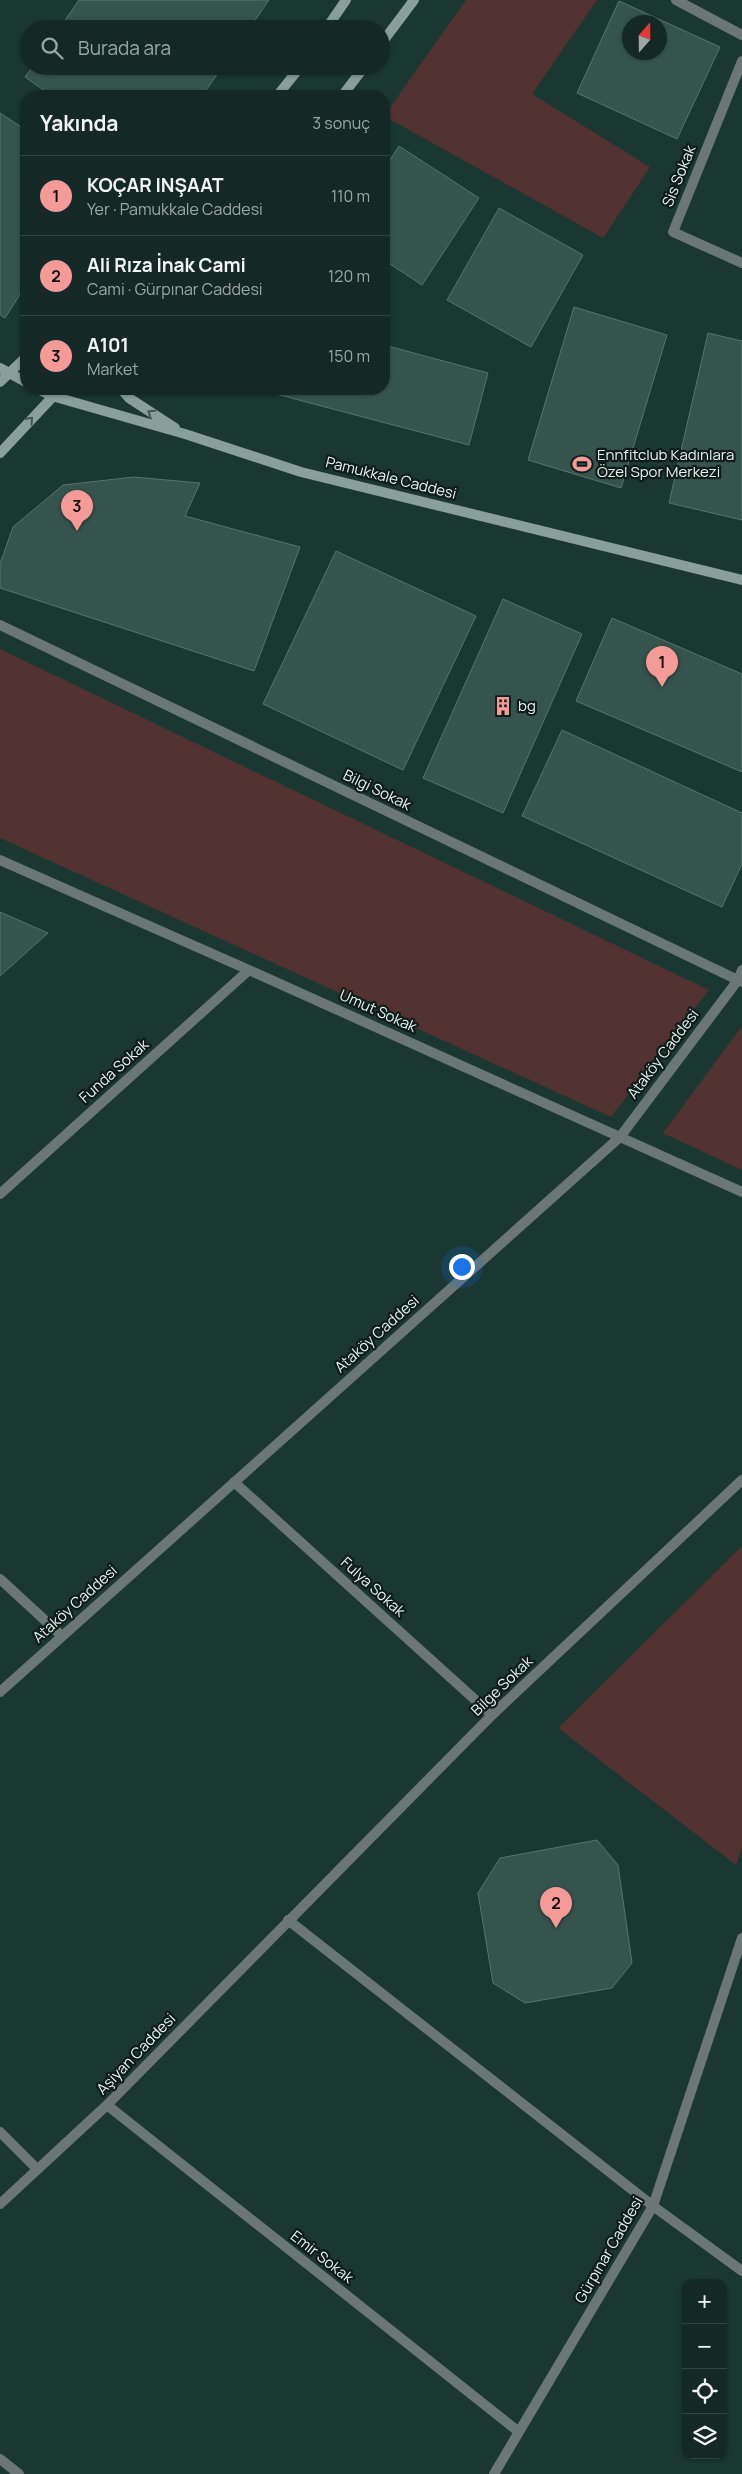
<!DOCTYPE html>
<html lang="tr">
<head>
<meta charset="utf-8">
<style>
	:root { --surface:#142925; --page:#1d312d; --text:#f1f3f6; --muted:#9da6a7; --line:#334542; --accent:#f59b97 }
	body { margin:0; font-family:Manrope,sans-serif; background:var(--page); color:var(--text) }
	.controls { position:absolute; right:15px; bottom:15px; display:grid; overflow:hidden; border-radius:10px; box-shadow:0 1px 4px #0004 }
	.controls button { width:45px; height:45px; display:grid; place-items:center; padding:0; border:0; border-bottom:1px solid var(--line); background:var(--surface); color:var(--text); font:25px sans-serif }
	.compass { position:absolute; left:622px; top:15px; width:45px; height:45px; border-radius:50%; background:var(--surface); box-shadow:0 1px 4px #0004; rotate:20deg }
	.you { position:absolute; left:461px; top:1266px; width:18px; height:18px; margin:-12px; border:4px solid #fff; border-radius:50%; background:#1a73e8; box-shadow:0 0 0 8px #1a73e833 }
	.badge { display:grid; place-items:center; width:32px; height:32px; border-radius:50%; background:var(--accent); color:#111; font-size:16px; font-weight:700 }
	.pin { position:absolute; translate:-50% -41px; filter:drop-shadow(0 1px 2px #0008) }
	.pin::after { content:''; position:absolute; top:26px; width:18px; height:15px; background:inherit; clip-path:polygon(0 0,100% 0,50% 100%) }
	.list { margin:0; padding:0; list-style:none }
	h2 { display:flex; justify-content:space-between; align-items:center; height:65px; margin:0; padding:0 20px; font-size:21px }
	h2 small { font-size:16px; font-weight:400; color:var(--muted) }
	.list li { display:grid; grid-template-columns:32px 1fr auto; gap:15px; align-items:center; box-sizing:border-box; height:80px; padding:0 20px; border-top:1px solid var(--line) }
	.list b { display:block; font-size:19px; white-space:nowrap }
	.list p { margin:0; font-size:16px; white-space:nowrap; color:var(--muted) }
	.list em { font-size:16px; font-style:normal; color:var(--muted) }
	.icon { flex:none; width:28px; height:28px; fill:none; stroke:currentColor; stroke-width:2; stroke-linecap:round; stroke-linejoin:round }
	.map { position:relative; flex:none; width:742px; height:2474px; overflow:hidden }
	.search { position:absolute; background:var(--surface); box-shadow:0 1px 4px #0004; left:20px; top:20px; width:370px; height:55px; display:flex; align-items:center; gap:12px; box-sizing:border-box; padding:0 18px; border-radius:28px; color:var(--muted); font-size:19px }
	.panel { position:absolute; background:var(--surface); box-shadow:0 1px 4px #0004; left:20px; top:90px; width:370px; height:305px; border-radius:20px }
	.map>svg:first-child { display:block }
	.green { fill:#523230 }
	.building { fill:#36544e; stroke:#55746d; fill-rule:evenodd }
	.lines { fill:none; stroke-linecap:round; stroke-linejoin:round }
	.lane { stroke:#6a7774; stroke-width:10 }
	.street { stroke:#6a7774; stroke-width:10 }
	.secondary { stroke:#899f99; stroke-width:10 }
	.oneway { stroke:#465753 }
	.labels { text-anchor:middle; stroke-width:4.5; stroke-linejoin:round; paint-order:stroke }
	.street-label { font-size:15px; fill:#e3f4ef; stroke:#0f1c19 }
	.poi-label { font-size:15px; fill:#e3f4ef; stroke:#0f1c19; text-anchor:start }
</style>
</head>
<body>
<div class="map">
<svg width="742" height="2474" viewBox="0 0 742 2474">
	<rect width="100%" height="100%" fill="#1a3731"/>
	<!-- green -->
	<path class="green" d="M466,0h131l-65,94 118,73 -47,71 -219,-122z
		M0,649l709,341 -98,127 -611,-279z
		M742,1026v144l-79,-37z
		M742,1546v301l-6,18 -178,-137z"/>
	<!-- building -->
	<path class="building" d="M79,0h190l-20,29h-190z
		M619,1l101,46 -43,92 -100,-46zM630,22h30v30h-30z
		M33,66h190l-21,30h-150l-27,-19z
		M0,113l26,17v155l-21,33 -5,-3z
		M399,146l80,52 -57,87 -38,-25v-91z
		M499,208l84,47 -52,92 -84,-47z
		M574,307l93,28 -46,153 -93,-28z
		M708,333l34,8v179l-73,-17z
		M384,345l104,28 -19,72 -212,-56h127z
		M134,477l66,6 -15,33 115,31 -46,124 -254,-83v-24l13,-37 50,-42z
		M336,551l140,65 -73,154 -140,-66z
		M503,599l79,35 -79,179 -80,-35z
		M612,618l130,56v98l-166,-71z
		M562,730l180,83v51l-20,43 -200,-91z
		M0,912l48,21 -48,43z
		M597,1840l21,25 14,98 -20,25 -87,15 -32,-20 -15,-90 22,-35z"/>
	<g class="lines">
		<!-- lane -->
		<path class="lane" d="M676,0l66,35
			M742,61l-69,171 69,31"/>
		<!-- street -->
		<path class="street" d="M0,625l742,357
			M0,860l249,110 493,222
			M0,1194l249,-224
			M234,1482l258,233
			M0,1579l62,57
			M0,1692l620,-555 118,-157 4,-10
			M288,1920l365,286 89,65
			M107,2105l412,327
			M0,2132l37,37
			M0,2204l107,-99 385,-390 250,-235
			M0,2459l19,15
			M494,2474l159,-268 89,-268"/>
		<!-- secondary -->
		<path class="secondary" d="M326,29l20,-29
			M381,44l33,-44
			M277,96l24,-30
			M342,96l23,-30
			M0,368l26,14
			M0,382l26,-25
			M38,389l14,7 133,38 116,38 441,108
			M121,389l8,9 46,30
			M0,453l60,-64"/>
	</g>
	<!-- one-way arrows -->
	<defs><path id="oneway-chevron" d="M-2-3.5L2.5 0L-2 3.5" fill="none" stroke-width="1.6" stroke-linecap="round" stroke-linejoin="round" transform="scale(1.25)"/></defs>
	<g class="oneway">
		<use href="#oneway-chevron" transform="translate(151 413) rotate(-147)"/>
		<use href="#oneway-chevron" transform="translate(30 420) rotate(-48)"/>
	</g>
	<!-- icons -->
	<defs>
		<g id="stadium-bare" transform="scale(1.5)"><path d="M0-5a6.5 5 0 1 0 0 10a6.5 5 0 1 0 0-10ZM-3.5-1.8h7v3.6h-7Z" fill="#f59b97" stroke="#0f1c19" stroke-width="2.5" paint-order="stroke"/></g>
		<g id="building-bare" transform="scale(1.5)"><path d="M-4-6H4V6H1V3H-1V6H-4ZM-2.5-4.3h1.7v1.8h-1.7ZM.8-4.3h1.7v1.8H.8ZM-2.5-1h1.7V.8h-1.7ZM.8-1h1.7V.8H.8Z" fill="#f59b97" stroke="#0f1c19" stroke-width="2.5" paint-order="stroke"/></g>
	</defs>
	<g fill-rule="evenodd">
		<use href="#stadium-bare" x="582" y="464"/>
		<use href="#building-bare" x="503" y="706"/>
	</g>
	<g class="labels">
		<!-- street labels -->
		<g class="street-label">
			<text transform="translate(679 176) rotate(-68)" y="5">Sis Sokak</text>
			<text transform="translate(391 478) rotate(14)" y="5">Pamukkale Caddesi</text>
			<text transform="translate(377 790) rotate(26)" y="5">Bilgi Sokak</text>
			<text transform="translate(378 1011) rotate(24)" y="5">Umut Sokak</text>
			<text transform="translate(663 1054) rotate(-53)" y="5">Ataköy Caddesi</text>
			<text transform="translate(114 1071) rotate(-42)" y="5">Funda Sokak</text>
			<text transform="translate(377 1334) rotate(-42)" y="5">Ataköy Caddesi</text>
			<text transform="translate(373 1587) rotate(42)" y="5">Fulya Sokak</text>
			<text transform="translate(75 1604) rotate(-42)" y="5">Ataköy Caddesi</text>
			<text transform="translate(502 1686) rotate(-44)" y="5">Bilge Sokak</text>
			<text transform="translate(136 2054) rotate(-46)" y="5">Aşiyan Caddesi</text>
			<text transform="translate(609 2250) rotate(-60)" y="5">Gürpınar Caddesi</text>
			<text transform="translate(322 2257) rotate(38)" y="5">Emir Sokak</text>
		</g>
		<!-- poi labels -->
		<g class="poi-label">
			<text x="597" y="460">Ennfitclub Kadınlara<tspan x="597" dy="17">Özel Spor Merkezi</tspan></text>
			<text x="518" y="711">bg</text>
		</g>
	</g>
</svg>
<div class="controls">
<button>+</button>
<button>−</button>
<button><svg class="icon" aria-label="locate" viewBox="0 0 24 24"><circle cx="12" cy="12" r="6"/><path d="M12 2v4M12 18v4M2 12h4M18 12h4"/></svg></button>
<button><svg class="icon" aria-label="layers" viewBox="0 0 24 24"><path d="M12 4l9 5-9 5-9-5zM3 14l9 5 9-5"/></svg></button>
</div>
<svg class="compass" viewBox="-18 -18 36 36"><path d="M0-13l5 13h-10z" fill="#e53935"/><path d="M0 13l5-13h-10z" fill="#9da6a7"/></svg>
<div class="you"></div>
<div class="pin badge" style="left:662px;top:687px">1</div>
<div class="pin badge" style="left:556px;top:1928px">2</div>
<div class="pin badge" style="left:77px;top:531px">3</div>
<div class="search"><svg class="icon" aria-label="search" viewBox="0 0 24 24"><circle cx="10" cy="10" r="6"/><path d="M15 15l6 6"/></svg>Burada ara</div>
<section class="panel">
<h2>Yakında<small>3 sonuç</small></h2>
<ul class="list">
<li><span class="badge">1</span><div><b>KOÇAR INŞAAT</b><p>Yer · Pamukkale Caddesi</p></div><em>110 m</em></li>
<li><span class="badge">2</span><div><b>Ali Rıza İnak Cami</b><p>Cami · Gürpınar Caddesi</p></div><em>120 m</em></li>
<li><span class="badge">3</span><div><b>A101</b><p>Market</p></div><em>150 m</em></li>
</ul>
</section>
</div>
</body>
</html>
